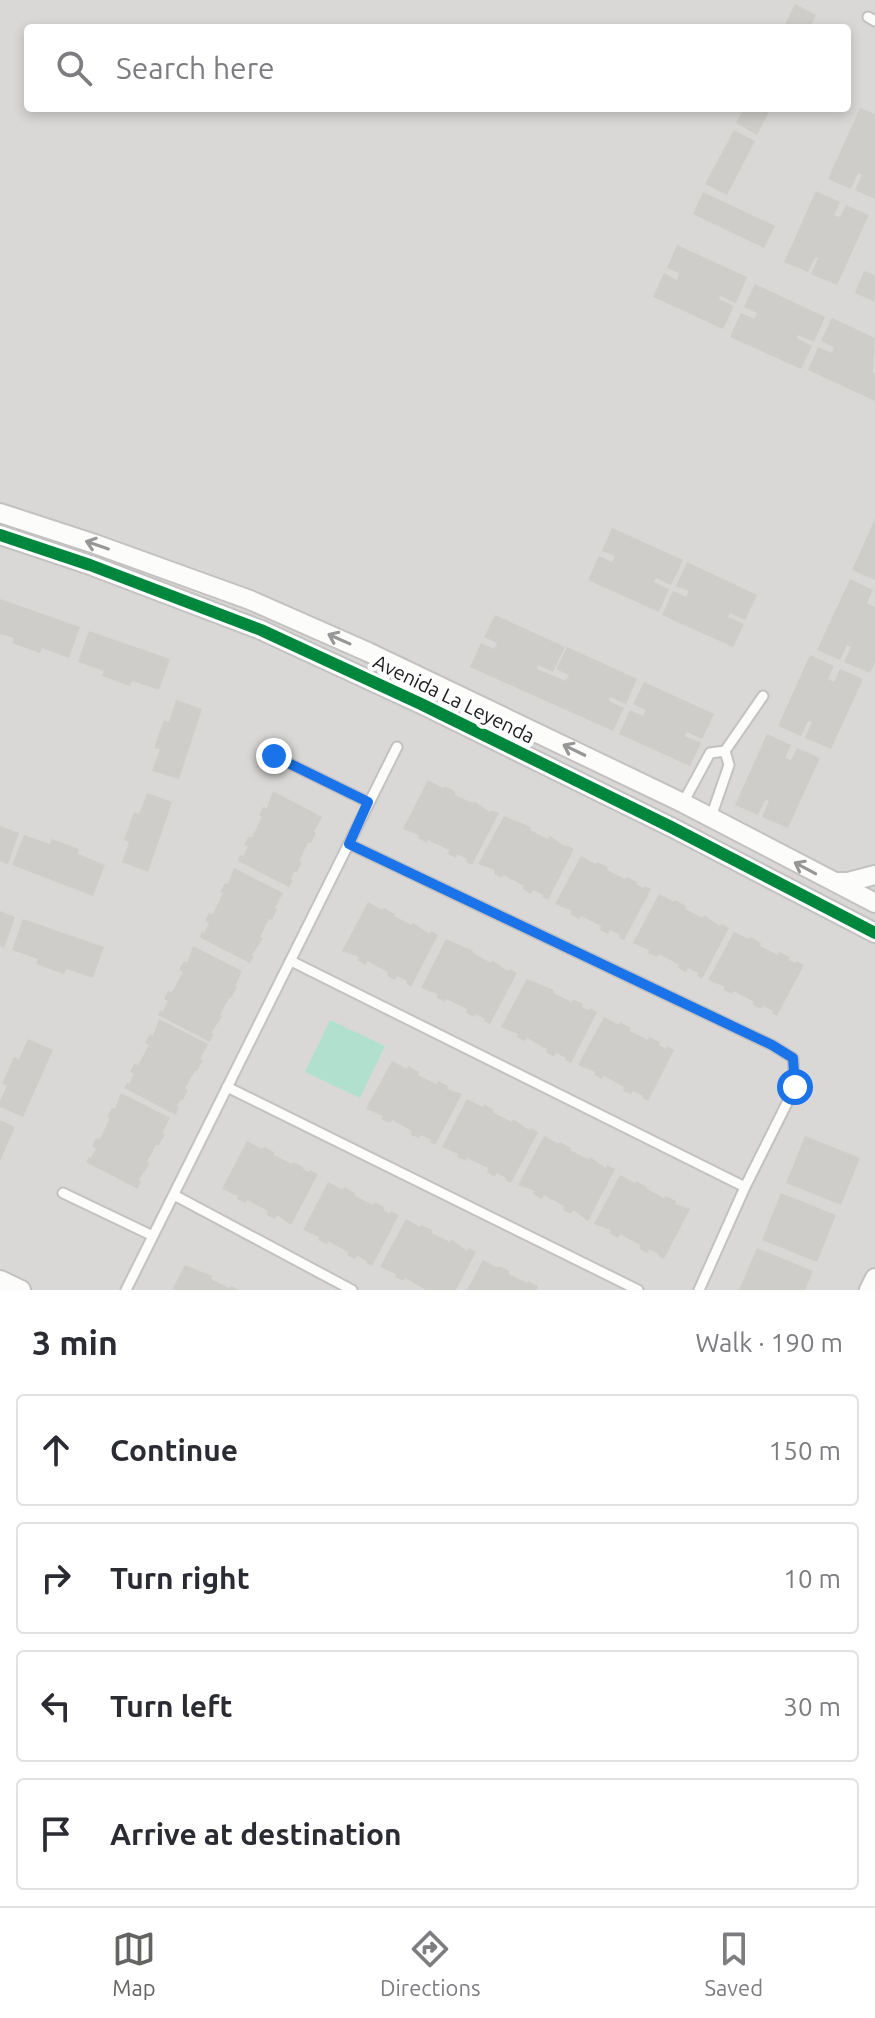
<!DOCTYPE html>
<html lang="en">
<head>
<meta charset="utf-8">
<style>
	:root { --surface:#fff; --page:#f2f2f3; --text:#2b2b33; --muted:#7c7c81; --line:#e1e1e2; --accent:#646462 }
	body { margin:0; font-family:Ubuntu,sans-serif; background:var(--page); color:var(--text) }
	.stop { position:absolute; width:24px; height:24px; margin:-18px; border:6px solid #1a73e8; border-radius:50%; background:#fff }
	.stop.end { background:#1a73e8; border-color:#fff; box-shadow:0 2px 8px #0008 }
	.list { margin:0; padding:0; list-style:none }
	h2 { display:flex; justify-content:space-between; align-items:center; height:104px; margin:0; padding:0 32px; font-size:34px }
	h2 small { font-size:26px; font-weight:400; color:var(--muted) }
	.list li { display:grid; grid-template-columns:52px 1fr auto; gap:24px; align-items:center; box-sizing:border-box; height:112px; margin:0 16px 16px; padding:0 16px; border:2px solid var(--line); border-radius:8px }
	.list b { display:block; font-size:30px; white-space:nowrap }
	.list em { font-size:26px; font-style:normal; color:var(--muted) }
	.icon { flex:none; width:44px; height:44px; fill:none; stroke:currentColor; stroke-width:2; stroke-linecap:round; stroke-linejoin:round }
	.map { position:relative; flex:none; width:875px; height:1290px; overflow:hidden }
	.search { position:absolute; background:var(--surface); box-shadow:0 4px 12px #0003; left:24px; right:24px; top:24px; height:88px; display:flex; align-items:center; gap:20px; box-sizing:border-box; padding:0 28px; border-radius:8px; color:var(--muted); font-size:30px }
	.sheet { height:616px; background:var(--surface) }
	nav { display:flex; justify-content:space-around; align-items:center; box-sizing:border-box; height:112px; border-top:2px solid var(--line); background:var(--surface); font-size:22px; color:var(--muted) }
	nav a { display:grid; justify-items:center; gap:4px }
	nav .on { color:var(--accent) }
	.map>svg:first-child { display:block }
	.residential { fill:#d9d8d6; fill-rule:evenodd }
	.pitch { fill:#b1e1ce }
	.building { fill:#cfcdca }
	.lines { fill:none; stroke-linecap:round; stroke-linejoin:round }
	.lane-casing { stroke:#c3c2c1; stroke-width:13 }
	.street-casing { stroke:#c3c2c1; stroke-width:22 }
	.lane { stroke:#fcfcfb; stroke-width:9 }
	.street { stroke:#fcfcfb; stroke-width:18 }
	.cycleway-casing { stroke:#fff; stroke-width:17 }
	.cycleway { stroke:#00873e; stroke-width:12 }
	.oneway { stroke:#979797 }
	.route { stroke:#1a73e8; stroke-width:10 }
	.labels { text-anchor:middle; stroke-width:8; stroke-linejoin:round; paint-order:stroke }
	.street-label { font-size:20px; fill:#1c1c1c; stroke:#fff }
</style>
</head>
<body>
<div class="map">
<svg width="875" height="1290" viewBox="0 0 875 1290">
	<rect width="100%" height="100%" fill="#eae9e5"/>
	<!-- residential -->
	<path class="residential" d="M0,0h875v1290h-875zM28,28h819v80h-819z"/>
	<!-- pitch -->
	<path class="pitch" d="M330,1020l55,26 -25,52 -55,-26z"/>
	<!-- building -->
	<path class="building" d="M795,4l21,11 -6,13h-27z
		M744,108h27l-14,27 -21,-12z
		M860,108l15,6v85l-20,-9 7,-15 -4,-2 -7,16 -23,-10z
		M734,130l21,11 -28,54 -22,-11z
		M816,191l24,11 -6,13 6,2 6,-12 23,10 -32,70 -26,-11 7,-16 -3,-1 -7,15 -24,-10z
		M703,192l72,34 -11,22 -71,-34z
		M677,245l70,32 -11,26 -16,-7 -1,3 15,7 -11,23 -70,-32 11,-24 13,7 2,-7 -12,-5z
		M864,271l11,4v27l-20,-9z
		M755,284l70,33 -11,25 -16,-7 -1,3 15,8 -11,23 -71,-32 11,-24 13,6 3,-6 -13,-6z
		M832,318l43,20 -2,35h2v28l-67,-31 10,-23 14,6 2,-6 -13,-6z
		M875,519v61l-23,-10z
		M612,528l71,32 -12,25 -15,-7 -2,4 15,7 -10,23 -71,-32 11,-24 13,6 3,-6 -13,-5z
		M687,562l70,33 -12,25 -15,-7 -2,4 16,7 -11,23 -71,-32 11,-24 13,6 3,-6 -13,-5z
		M850,579l23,11 -6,13 8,4v56l-5,10 -26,-11 7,-15 -4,-2 -7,15 -23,-10z
		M0,599l80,28 -11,31 -27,-10 -2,5 -28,-10 2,-5 -14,-4z
		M495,615l70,32 -12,25 -15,-7 -1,4 29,12 3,-6 -13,-6 11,-22 70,32 -11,25 -16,-7 -1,4 15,7 -11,23 -143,-64 11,-24 13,6 3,-6 -13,-6z
		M89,631l81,28 -11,31 -27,-9 -2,5 -28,-10 2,-5 -26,-9z
		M810,655l24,11 -6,13 6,3 6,-13 23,10 -32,70 -26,-11 7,-16 -4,-1 -7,15 -23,-10z
		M644,682l70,32 -12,25 -15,-7 -2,4 16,7 -11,23 -71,-32 11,-24 13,6 3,-6 -13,-6z
		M176,700l26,9 -23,70 -27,-8 8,-22 -6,-1 10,-28 5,2z
		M767,734l24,11 -6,13 6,2 6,-12 23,10 -32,70 -26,-11 7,-16 -4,-1 -7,15 -23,-10z
		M428,780l15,8 1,-2 11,5v4l18,8 1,-2 16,11 1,-2 8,3 -27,52 -6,-3 1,-3 -10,-5 -1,4 -8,-4 1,-4 -21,-10 -1,3 -9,-5 1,-3 -16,-6z
		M273,791l49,26 -8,15 2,1 -5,10h-3l-9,18 3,1 -5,10h-3l-3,7 2,1 -4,7 -51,-26 2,-6 3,1 5,-9 -4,-2 4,-8h4l10,-20 -3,-2 4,-8 4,1z
		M147,793l25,9 -24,70 -26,-10 7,-20 -5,-2 10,-28 5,2z
		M504,816l27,11 -1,3 18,9 2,-3 16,11 1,-2 7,4 -26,51 -6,-3 1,-2 -10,-5 -2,4 -8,-5 1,-3 -20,-11 -2,3 -8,-4 1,-4 -17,-6z
		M0,826l19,7 -11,31 -8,-3z
		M24,835l26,9 2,-5 27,10 -1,5 27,11 -12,31 -81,-31z
		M581,856l15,8 1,-2 11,5 -1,3 18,9 2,-2 10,5 -1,2 7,4 1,-2 7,3 -27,51 -5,-2 1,-3 -10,-5 -2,4 -8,-4 1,-4 -20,-10 -2,3 -9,-5 2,-3 -17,-7z
		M234,868l49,25 -8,15 2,1 -5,11 -3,-1 -9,18 3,1 -11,17 2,1 -4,7 -51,-26 3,-6 2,2 5,-10 -4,-2 4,-8 4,1 10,-21 -3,-1 5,-9 3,1z
		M659,894l15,8 1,-2 11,6 -1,3 18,9 1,-3 16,11 2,-2 7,4 -27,51 -5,-3 1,-3 -10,-5 -2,4 -8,-4 1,-3 -20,-11 -2,3 -9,-4 1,-3 -16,-7z
		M368,902l14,8 2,-2 11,6 -1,2 18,9 1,-2 17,11 1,-3 7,4 -27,52 -5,-4 1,-2 -10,-5 -2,4 -8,-4 1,-4 -21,-11 -1,4 -9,-5 2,-3 -17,-6z
		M0,911l15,6 -11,31 -4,-2z
		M23,919l81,28 -11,31 -27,-9 -2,5 -28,-10 2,-5 -26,-9z
		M734,932l15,7 1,-2 11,6 -1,3 18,9 1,-3 11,5 -1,3 7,3 1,-2 7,4 -27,51 -5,-3 1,-2 -10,-5 -2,3 -8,-4 1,-3 -20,-11 -2,3 -9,-4 2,-3 -17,-7z
		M446,939l27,12v2l18,10 1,-3 16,11 2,-2 7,4 -27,51 -6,-3 1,-2 -9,-5 -2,3 -8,-4 1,-4 -21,-10 -1,3 -9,-5 2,-3 -17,-6z
		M193,946l49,25 -7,15 2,1 -6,11h-2l-9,17 2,2 -11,16 3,1 -4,8 -52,-27 3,-5 2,1 5,-10 -4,-2 4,-8 4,1 11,-20 -4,-2 5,-9 3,2z
		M527,979l27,11 -1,3 19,9 1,-3 10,5 -1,3 7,3 1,-2 7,4 -26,51 -6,-3 1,-2 -10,-5 -2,4 -8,-5 1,-3 -20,-11 -2,3 -9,-4 2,-3 -17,-7z
		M604,1017l15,8 1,-3 11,6 -1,3 18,9 1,-3 11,5 -1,3 7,4 1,-3 7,4 -26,51 -6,-3 1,-2 -10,-5 -2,3 -8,-3 1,-4 -20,-11 -2,3 -8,-4 1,-3 -17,-7z
		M159,1019l49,25 -8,15 3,1 -6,11h-2l-10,17 3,2 -5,10 -2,-1 -4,7 2,1 -3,8 -52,-27 3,-5 2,1 5,-10 -4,-2 4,-8 4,1 11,-20 -4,-2 5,-9 3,2z
		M28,1039l25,11 -30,67 -23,-10v-6l7,-15 -5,-2 12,-27 5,2z
		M392,1061l15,8 1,-3 11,6 -1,3 18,9 2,-3 10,5 -1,3 15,5 -27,51 -5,-3 1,-2 -10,-5 -2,3 -8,-3 1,-4 -20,-11 -2,3 -9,-4 2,-3 -17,-7z
		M121,1093l49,25 -8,15 3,1 -6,11h-3l-9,17 3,1 -11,17 2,1 -3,8 -52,-27 3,-5 2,1 5,-10 -4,-2 4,-8 4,1 10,-21 -3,-1 5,-9 3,1z
		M467,1099l16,8 1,-3 10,6v3l18,9 1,-3 16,11 1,-2 8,4 -27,51 -6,-3 1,-2 -10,-5 -1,4 -8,-5 1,-4 -21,-10 -1,3 -9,-4 1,-3 -16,-7z
		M0,1120l15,7 -15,34z
		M544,1136l15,8 1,-2 11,6 -1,2 18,9 2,-2 16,11 1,-3 8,4 -27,52 -15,-11 -2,4 -8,-4 1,-4 -20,-11 -2,4 -9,-5 2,-3 -17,-6z
		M805,1136l55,22 -19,47 -55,-22z
		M247,1141l15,8 2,-2 10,5v3l18,9 1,-2 10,5v2l6,3 1,-2 8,4 -27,51 -14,-10 -2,4 -8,-4 1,-4 -21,-11 -1,3 -9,-4 1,-3 -16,-7z
		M620,1175l15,8 1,-2 11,6v2l17,9 2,-2 10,5 -1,3 15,5 -26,50 -6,-3 1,-2 -10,-5 -2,4 -7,-4v-4l-20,-11 -2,4 -9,-5 2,-3 -17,-6z
		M328,1182l15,8 1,-3 11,6v3l18,9 1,-3 10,5v3l6,4 1,-3 8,4 -27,51 -6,-3 1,-2 -10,-5 -2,3 -7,-3v-4l-20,-11 -1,3 -9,-4 1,-3 -16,-7z
		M781,1193l55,22 -19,47 -55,-22z
		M406,1219l14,8 1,-2 11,5v3l18,9 1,-3 16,12 2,-3 7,4 -20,38h-30l-21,-12 -1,3 -9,-4 1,-3 -16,-7z
		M757,1248l56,23 -8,19h-66z
		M483,1260l15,8 1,-2 10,5v3l18,9 1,-2 10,5 -1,4h-70z
		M185,1265l27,11 -1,3 18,9 2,-2 8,4h-67z"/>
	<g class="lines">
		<!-- lane casing -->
		<g class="lane-casing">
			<path id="lane" d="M868,17l7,4
				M725,751l38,-55
				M274,756l94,46
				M683,803l27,-50 15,-2 4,14 -18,52
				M349,844l423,201 21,13 2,29 -50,100 -46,103
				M291,961l454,226
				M227,1087l411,203
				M63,1193l90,43
				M174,1195l178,95
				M126,1290l271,-543"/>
		</g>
		<!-- street casing -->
		<g class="street-casing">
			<path id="street" d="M0,513l95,31 155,56 118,52 315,151 192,100
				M0,535l90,30 171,65 160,74 250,123 204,106
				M835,882h13l27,-7
				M0,1280l21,10
				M869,1290l6,-12"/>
		</g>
		<!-- lane -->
		<use href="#lane" class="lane"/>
		<!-- street -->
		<use href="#street" class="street"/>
		<!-- cycleway casing -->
		<g class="cycleway-casing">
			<path id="cycleway" d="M0,535l90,30 171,65 160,74 250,123 204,106"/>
		</g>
		<!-- cycleway -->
		<use href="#cycleway" class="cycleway"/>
	</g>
	<!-- one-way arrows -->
	<defs><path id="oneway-shaft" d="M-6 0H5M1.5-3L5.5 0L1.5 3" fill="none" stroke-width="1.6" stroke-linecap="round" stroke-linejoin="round" transform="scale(2)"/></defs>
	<g class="oneway">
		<use href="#oneway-shaft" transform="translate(97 545) rotate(-161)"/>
		<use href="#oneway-shaft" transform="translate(339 639) rotate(-156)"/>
		<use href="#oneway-shaft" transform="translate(574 750) rotate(-154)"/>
		<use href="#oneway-shaft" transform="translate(805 868) rotate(-152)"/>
	</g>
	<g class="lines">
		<!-- route -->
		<path class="route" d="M274,756l94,46 -19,42 423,201 21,13 2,29"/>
	</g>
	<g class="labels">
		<!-- street labels -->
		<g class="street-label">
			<text transform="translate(454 699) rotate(26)" y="7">Avenida La Leyenda</text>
		</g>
	</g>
</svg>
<div class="stop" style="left:795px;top:1087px"></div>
<div class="stop end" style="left:274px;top:756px"></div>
<div class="search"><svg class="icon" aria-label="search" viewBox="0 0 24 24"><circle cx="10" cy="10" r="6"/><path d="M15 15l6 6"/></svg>Search here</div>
</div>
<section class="sheet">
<h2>3 min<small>Walk · 190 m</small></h2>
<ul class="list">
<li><svg class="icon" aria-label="ahead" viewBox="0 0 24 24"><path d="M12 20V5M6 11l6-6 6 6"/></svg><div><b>Continue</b></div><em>150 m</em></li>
<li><svg class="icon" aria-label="right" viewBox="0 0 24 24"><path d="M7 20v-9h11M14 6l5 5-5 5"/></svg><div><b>Turn right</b></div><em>10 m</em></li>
<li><svg class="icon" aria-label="left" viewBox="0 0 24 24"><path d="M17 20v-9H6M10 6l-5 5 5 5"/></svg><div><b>Turn left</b></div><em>30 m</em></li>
<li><svg class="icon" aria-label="arrive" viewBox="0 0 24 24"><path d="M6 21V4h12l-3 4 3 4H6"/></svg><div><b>Arrive at destination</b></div></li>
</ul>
</section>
<nav>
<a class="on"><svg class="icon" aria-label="map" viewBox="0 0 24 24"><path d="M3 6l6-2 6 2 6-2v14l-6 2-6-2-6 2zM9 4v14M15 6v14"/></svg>Map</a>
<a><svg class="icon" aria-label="directions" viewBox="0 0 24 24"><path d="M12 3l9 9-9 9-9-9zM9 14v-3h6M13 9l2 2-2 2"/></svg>Directions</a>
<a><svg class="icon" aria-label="saved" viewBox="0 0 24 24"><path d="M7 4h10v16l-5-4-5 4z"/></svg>Saved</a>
</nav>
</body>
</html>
